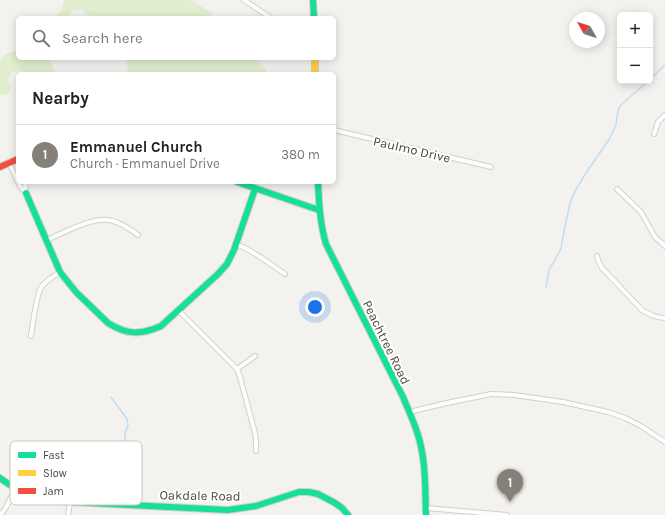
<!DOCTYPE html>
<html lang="en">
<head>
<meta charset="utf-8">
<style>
	:root { --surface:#fff; --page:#f6f6f6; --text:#222; --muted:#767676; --line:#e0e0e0; --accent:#868178 }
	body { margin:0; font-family:Karla,sans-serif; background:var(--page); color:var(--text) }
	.controls { position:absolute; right:12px; top:12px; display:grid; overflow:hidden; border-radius:6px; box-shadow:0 2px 10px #0003 }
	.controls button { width:36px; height:36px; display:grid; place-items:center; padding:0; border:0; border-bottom:1px solid var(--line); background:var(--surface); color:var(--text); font:20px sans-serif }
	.compass { position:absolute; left:569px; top:12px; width:36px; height:36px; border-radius:50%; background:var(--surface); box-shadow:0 2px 10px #0003; rotate:309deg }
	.you { position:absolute; left:315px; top:307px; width:14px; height:14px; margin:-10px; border:3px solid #fff; border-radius:50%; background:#1a73e8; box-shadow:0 0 0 6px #1a73e833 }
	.badge { display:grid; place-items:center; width:26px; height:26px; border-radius:50%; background:var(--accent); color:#fff; font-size:13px; font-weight:700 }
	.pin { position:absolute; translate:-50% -33px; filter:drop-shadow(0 1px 2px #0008) }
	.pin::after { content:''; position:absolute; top:21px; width:14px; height:12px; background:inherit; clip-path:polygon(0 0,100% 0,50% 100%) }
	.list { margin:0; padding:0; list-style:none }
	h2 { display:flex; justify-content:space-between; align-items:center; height:52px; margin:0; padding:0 16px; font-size:17px }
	h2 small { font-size:13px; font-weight:400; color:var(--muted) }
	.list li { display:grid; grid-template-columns:26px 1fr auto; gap:12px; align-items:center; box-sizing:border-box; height:60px; padding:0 16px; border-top:1px solid var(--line) }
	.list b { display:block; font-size:15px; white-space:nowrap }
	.list p { margin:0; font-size:13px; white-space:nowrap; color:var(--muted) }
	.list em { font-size:13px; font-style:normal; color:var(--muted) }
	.icon { flex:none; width:22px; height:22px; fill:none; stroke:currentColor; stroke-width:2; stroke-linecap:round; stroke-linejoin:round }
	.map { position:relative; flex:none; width:665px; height:515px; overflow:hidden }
	.search { position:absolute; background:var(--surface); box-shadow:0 2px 10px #0003; left:16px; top:16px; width:320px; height:44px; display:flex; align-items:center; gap:10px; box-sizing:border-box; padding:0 14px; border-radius:6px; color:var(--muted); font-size:15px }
	.panel { position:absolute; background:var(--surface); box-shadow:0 2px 10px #0003; left:16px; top:72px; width:320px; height:112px; border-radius:6px }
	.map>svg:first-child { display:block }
	.green { fill:#e1eecf }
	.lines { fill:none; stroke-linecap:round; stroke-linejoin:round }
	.stream { stroke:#c0ddf1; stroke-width:1.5 }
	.street-casing { stroke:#d2d0cb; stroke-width:6 }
	.fast-casing { stroke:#d3cfc5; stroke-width:8 }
	.slow-casing { stroke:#d3cfc5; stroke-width:8 }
	.jam-casing { stroke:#d3cfc5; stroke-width:8 }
	.street { stroke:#fdfdfc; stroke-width:4 }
	.fast { stroke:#16e098; stroke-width:6 }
	.slow { stroke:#ffcf43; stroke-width:6 }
	.jam { stroke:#f24e42; stroke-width:6 }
	.labels { text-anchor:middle; stroke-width:4; stroke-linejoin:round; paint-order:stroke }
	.street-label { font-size:13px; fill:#4b4439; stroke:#fff }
	.key { fill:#fff; stroke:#c9c7c4; stroke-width:1 }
	.key-label { font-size:11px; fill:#4b4439 }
</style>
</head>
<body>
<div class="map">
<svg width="665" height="515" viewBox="0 0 665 515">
	<rect width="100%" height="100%" fill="#f4f2ee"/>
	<!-- green -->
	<path class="green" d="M64,0h127l21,13v5h-121l-9,-8h-8l-7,8h-13l7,-7z
		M17,50h1v8h31l7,16h-33l-2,-3 -9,1 -4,8 3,7 -3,7 -8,1v-35l6,-6z
		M126,58h128l12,11 -1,5h-139l2,-6z"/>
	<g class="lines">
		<!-- stream -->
		<path class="stream" d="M650,79l15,-14
			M546,287l3,-17 12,-21 3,-18 6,-28 5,-12 11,-18 24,-35 6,-13 2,-15 3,-5 27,-24
			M111,397l16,22 1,6 -3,9v49l-1,9"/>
		<!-- street casing -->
		<g class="street-casing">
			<path id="street" d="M244,0l27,18
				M334,130l157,37
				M654,134l4,-12 7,-7
				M9,163l11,23 6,7 -1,-11
				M617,189l24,23 14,25 10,9
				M47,240c16,-7 43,-22 61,-20 11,1 22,9 30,15
				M236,244c17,6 34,20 49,30
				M597,256l1,4 4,8 40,42c7,4 14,8 23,8
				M179,311l58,58 3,8 15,56 1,7v11
				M31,336c2,-12 5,-42 11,-50 5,-6 12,-10 18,-14
				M237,369l18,-13
				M409,412l38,-9 44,-9 23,1 49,7 45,10 17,6 16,8 24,16
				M426,508l81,7
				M0,515l5,-6 11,-21
				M68,515l2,-13"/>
		</g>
		<!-- fast casing -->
		<g class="fast-casing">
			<path id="fast" d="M313,0l1,18
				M237,182l82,28
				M318,182c1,21 2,42 8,62l77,153c5,12 11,25 15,38 8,25 7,53 8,80
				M26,193l34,79 16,20 32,31c19,12 33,12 53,3l57,-52 9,-10 7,-14 21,-61
				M0,478l10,7 18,10 15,4 27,3 158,8 28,-4 43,-14h10l9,2 17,9 7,5 6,7"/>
		</g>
		<!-- slow casing -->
		<g class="slow-casing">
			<path id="slow" d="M315,58v16"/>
		</g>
		<!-- jam casing -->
		<g class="jam-casing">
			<path id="jam" d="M0,167l18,-8"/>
		</g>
		<!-- street -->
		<use href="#street" class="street"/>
		<!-- fast -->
		<use href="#fast" class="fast"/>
		<!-- slow -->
		<use href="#slow" class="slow"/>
		<!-- jam -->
		<use href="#jam" class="jam"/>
	</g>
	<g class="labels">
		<!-- street labels -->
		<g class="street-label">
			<text transform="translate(412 149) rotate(13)" y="5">Paulmo Drive</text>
			<text transform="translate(387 342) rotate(64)" y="5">Peachtree Road</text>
			<text transform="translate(200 495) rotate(1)" y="5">Oakdale Road</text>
		</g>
	</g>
	<!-- legend -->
	<rect x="10" y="441" width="132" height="64" rx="6" class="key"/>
	<rect x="18" y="452" width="18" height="6" fill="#16e098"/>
	<rect x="18" y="470" width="18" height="6" fill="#ffcf43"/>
	<rect x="18" y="488" width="18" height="6" fill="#f24e42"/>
	<g class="key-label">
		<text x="43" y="459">Fast</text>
		<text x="43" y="477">Slow</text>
		<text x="43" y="495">Jam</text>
	</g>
</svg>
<div class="controls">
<button>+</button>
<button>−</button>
</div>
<svg class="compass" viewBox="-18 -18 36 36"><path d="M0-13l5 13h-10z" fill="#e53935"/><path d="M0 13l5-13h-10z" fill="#767676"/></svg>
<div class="you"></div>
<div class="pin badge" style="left:510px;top:502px">1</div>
<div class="search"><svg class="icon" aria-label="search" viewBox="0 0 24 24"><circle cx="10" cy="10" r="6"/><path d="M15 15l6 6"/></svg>Search here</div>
<section class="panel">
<h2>Nearby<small></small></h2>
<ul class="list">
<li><span class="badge">1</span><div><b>Emmanuel Church</b><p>Church · Emmanuel Drive</p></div><em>380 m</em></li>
</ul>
</section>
</div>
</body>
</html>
